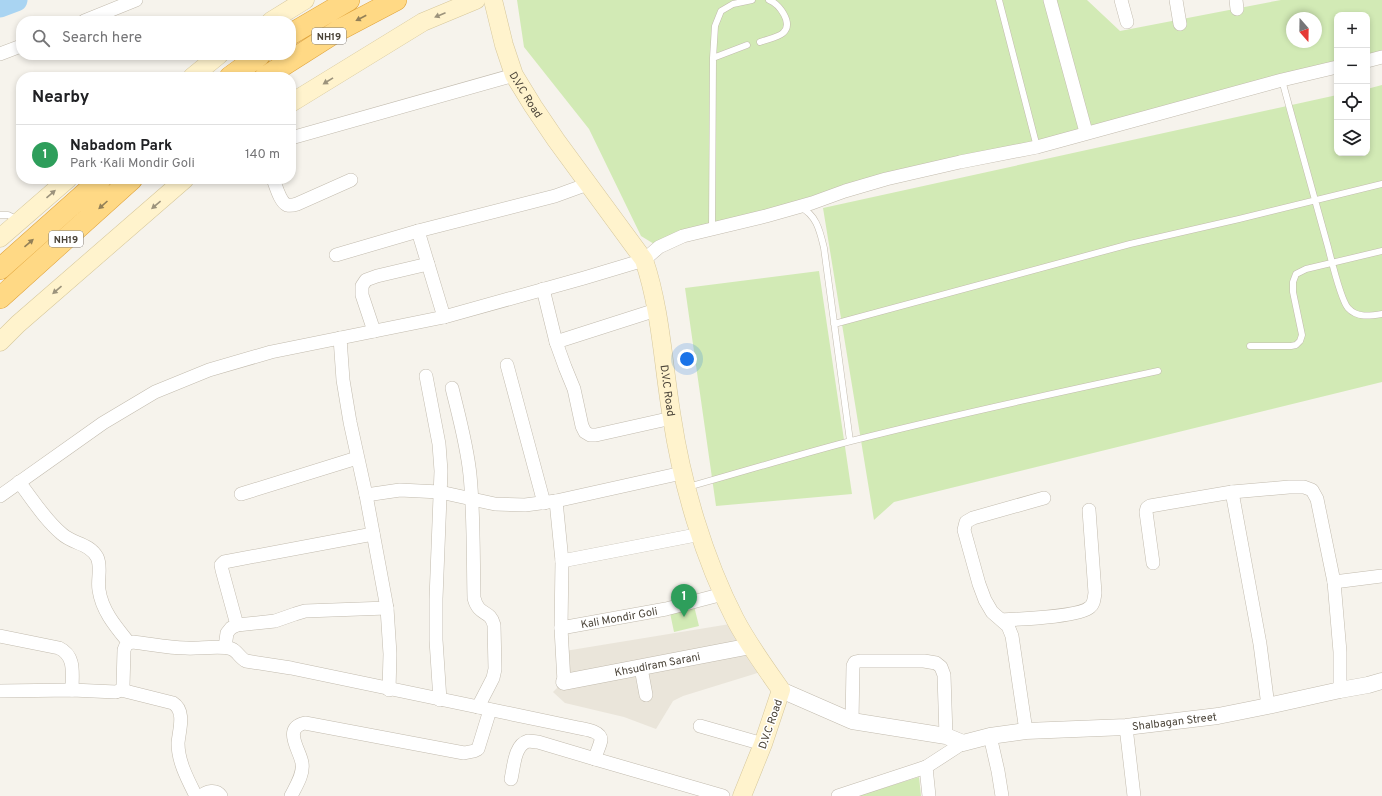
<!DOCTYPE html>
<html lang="en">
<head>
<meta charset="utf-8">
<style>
	:root { --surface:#fff; --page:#f6f6f6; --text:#202124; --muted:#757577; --line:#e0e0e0; --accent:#fc3f1d }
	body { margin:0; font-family:Overpass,sans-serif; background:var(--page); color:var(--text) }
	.controls { position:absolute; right:12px; top:12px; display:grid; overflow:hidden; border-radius:8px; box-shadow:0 2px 6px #0003 }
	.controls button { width:36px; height:36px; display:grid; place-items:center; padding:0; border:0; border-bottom:1px solid var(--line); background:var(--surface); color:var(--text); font:20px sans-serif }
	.compass { position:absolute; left:1286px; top:12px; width:36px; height:36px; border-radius:50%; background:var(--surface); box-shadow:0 2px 6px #0003; rotate:160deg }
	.you { position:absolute; left:687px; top:359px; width:14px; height:14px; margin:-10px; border:3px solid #fff; border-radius:50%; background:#1a73e8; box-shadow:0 0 0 6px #1a73e833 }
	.badge { display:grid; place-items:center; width:26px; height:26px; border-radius:50%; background:var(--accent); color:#fff; font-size:13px; font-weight:700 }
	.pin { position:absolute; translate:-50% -33px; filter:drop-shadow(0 1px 2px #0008) }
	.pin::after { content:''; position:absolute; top:21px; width:14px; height:12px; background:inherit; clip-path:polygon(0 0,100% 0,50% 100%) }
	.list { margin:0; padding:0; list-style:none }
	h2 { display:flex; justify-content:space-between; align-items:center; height:52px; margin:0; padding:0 16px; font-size:17px }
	h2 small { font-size:13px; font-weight:400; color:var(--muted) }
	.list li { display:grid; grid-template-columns:26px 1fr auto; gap:12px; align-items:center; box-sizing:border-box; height:60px; padding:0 16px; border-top:1px solid var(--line) }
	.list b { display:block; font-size:15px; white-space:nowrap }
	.list p { margin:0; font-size:13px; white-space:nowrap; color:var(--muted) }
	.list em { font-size:13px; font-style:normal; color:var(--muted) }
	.icon { flex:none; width:22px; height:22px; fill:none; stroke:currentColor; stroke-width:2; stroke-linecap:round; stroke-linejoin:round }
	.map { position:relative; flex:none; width:1382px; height:796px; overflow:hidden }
	.search { position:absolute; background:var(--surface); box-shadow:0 2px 6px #0003; left:16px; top:16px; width:280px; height:44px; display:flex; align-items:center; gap:10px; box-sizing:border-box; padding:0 14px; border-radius:16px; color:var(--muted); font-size:15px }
	.panel { position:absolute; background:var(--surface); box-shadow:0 2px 6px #0003; left:16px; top:72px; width:280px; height:112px; border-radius:16px }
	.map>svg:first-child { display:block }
	.residential { fill:#eae5da }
	.green { fill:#d2eab5; fill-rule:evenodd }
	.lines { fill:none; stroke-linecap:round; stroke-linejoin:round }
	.river { stroke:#a9d4f2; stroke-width:23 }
	.service-casing { stroke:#c2bbae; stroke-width:7 }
	.minor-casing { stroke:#c2bbae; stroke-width:14 }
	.tertiary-casing { stroke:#c2bbae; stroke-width:17 }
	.secondary-casing { stroke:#d6c79b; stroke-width:19 }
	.trunk-casing { stroke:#e0a43c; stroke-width:22 }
	.service { stroke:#fff; stroke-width:6 }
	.minor { stroke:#fff; stroke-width:13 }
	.tertiary { stroke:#fff; stroke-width:16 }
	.secondary { stroke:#fff3cd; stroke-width:18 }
	.trunk { stroke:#ffd985; stroke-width:21 }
	.oneway { fill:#9c937c }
	.oneway2 { fill:#938057 }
	.labels { text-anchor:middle; stroke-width:3; stroke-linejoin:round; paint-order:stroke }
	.shield { fill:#fff; stroke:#817c74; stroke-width:1 }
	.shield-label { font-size:10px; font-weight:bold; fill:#4b4439 }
	.street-label { font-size:11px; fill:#4b4439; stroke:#fff }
</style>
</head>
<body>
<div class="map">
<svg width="1382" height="796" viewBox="0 0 1382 796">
	<rect width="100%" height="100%" fill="#f6f3ec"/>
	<!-- residential -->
	<path class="residential" d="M730,624l34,47 -81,25 -10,5 -17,28 -32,-12 -59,-14 -12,-11 13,-13 -1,-28z"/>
	<!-- green -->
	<path class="green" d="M517,0h570l33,31 161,-31h101v62l-15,4v-51h-30v57l-452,104 -226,71 -18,-11 -52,-107 -65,-82zM1292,18h24v24h-24z
		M1382,85v297l-488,120 -20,18 -51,-312 514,-113v58h30v-64z
		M819,271l33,223 -136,12 -31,-218z
		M693,602l6,24 -25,6 -5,-24z
		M919,777l2,19h-64z"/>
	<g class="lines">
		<!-- river -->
		<path class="river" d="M0,6l16,-6"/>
		<!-- service casing -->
		<g class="service-casing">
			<path id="service" d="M999,0l38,147
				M760,42c7,-3 17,-4 23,-9 11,-10 -4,-29 -14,-33
				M713,58l34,-13
				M1282,80c15,56 31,112 46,167 3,12 13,53 20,61 9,10 22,8 34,6
				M800,207c17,8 20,25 24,41l26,193
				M0,215h8l10,5
				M712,229l1,-171 2,-32 6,-15 12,-7 19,-4
				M834,324l296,-80 109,-25 143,-35
				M1250,346h41l5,-1 4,-4 2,-6 -9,-43v-10l3,-8 10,-5 76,-18
				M688,487c54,-15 109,-32 163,-46 102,-26 204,-48 307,-70"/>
		</g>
		<!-- minor casing -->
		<g class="minor-casing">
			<g id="minor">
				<path d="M1050,0l36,132"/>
				<path d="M1121,0l6,22"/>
				<path d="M1176,0l4,24"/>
				<path d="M1236,0l1,9"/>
				<path d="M84,21l52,-21"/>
				<path d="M0,54l21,-8"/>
				<path d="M1367,61l15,-4"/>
				<path d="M291,138l223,-63"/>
				<path d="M273,179c3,7 7,23 14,26 4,1 7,0 10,-1l54,-24"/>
				<path d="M418,231l26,86"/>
				<path d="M336,255l82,-24 137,-35 33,-12"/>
				<path d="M543,289l13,53 9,25 9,22 8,37 3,6 5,3h6l76,-17"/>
				<path d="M374,331l-12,-36v-9l4,-6 11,-4 51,-12"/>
				<path d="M340,338l3,42 7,42 16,73 21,113 3,46 -1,36"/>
				<path d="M556,342l100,-32"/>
				<path d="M507,365l37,138"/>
				<path d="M426,376l13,68 2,27 -5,128v41l4,60"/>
				<path d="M452,388c7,29 15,57 18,87 4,41 3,82 4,123 5,19 16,11 20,27l1,44 -2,9 -15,29"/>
				<path d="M19,482c14,18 26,38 43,52 11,10 27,9 35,23 5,10 0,23 2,33 3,21 17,37 30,53"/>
				<path d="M1232,492l28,152 8,62"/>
				<path d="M241,494l116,-36"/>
				<path d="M366,495l34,-5 40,2 55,12 30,1 31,-4 126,-28"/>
				<path d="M0,496l103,-73 52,-31 54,-22 62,-18 173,-35 140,-39 60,-18 15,-13 24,-11 83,-20 46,-13 33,-12 41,-12 74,-17 77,-15 245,-67 55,-13"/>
				<path d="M556,501l6,60 -1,67 3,54"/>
				<path d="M562,561l139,-27"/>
				<path d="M1153,563l-7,-51 1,-4 3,-2 82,-14 57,-5h15l8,3 5,9 17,83 6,70v38"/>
				<path d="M1334,582l48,-6"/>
				<path d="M1002,620c16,-1 78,-3 88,-13 4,-3 4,-8 5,-14l-6,-83"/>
				<path d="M237,625l-15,-55 -1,-5 3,-3 149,-28"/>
				<path id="s1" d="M561,628l105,-19 57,-15"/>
				<path d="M0,636l59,12c17,8 13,26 13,42"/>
				<path d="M225,647l2,-14 4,-5 6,-3 38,-4 20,-7 10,-3 82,-3"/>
				<path d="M641,668l5,27"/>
				<path d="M121,690l52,13c13,8 6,28 5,40 0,19 10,37 18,53"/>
				<path d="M0,691l72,-1 44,2 5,-2 2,-4 1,-36c2,-6 4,-7 9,-8 18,2 35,6 53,6 11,1 37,-3 46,1 5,2 8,9 14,12l45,7 283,59c8,2 27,3 27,13 -1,6 -5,13 -6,19l128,37"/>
				<path d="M852,721l1,-55 2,-4 5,-1h64l12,2 5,4 3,8 2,61"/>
				<path d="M700,726l63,18"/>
				<path d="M1126,727l8,69"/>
				<path d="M1026,731l-14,-95 -4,-10 -16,-14 -7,-12 -6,-16 -15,-54 2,-8 7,-4 71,-20"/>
				<path d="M990,736l8,35 4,25"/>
				<path d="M926,767l3,29"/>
				<path d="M511,779c3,-12 3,-34 17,-38 3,0 7,1 10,1l57,17"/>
				<path d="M201,796c6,-5 15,-7 20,0"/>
				<path d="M291,796c5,-10 13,-22 11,-33 -2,-13 -20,-35 3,-40l159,30 10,-2 4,-2 12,-39"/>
				<path d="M838,796l88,-29 37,-24"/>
			</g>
		</g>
		<!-- tertiary casing -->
		<g class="tertiary-casing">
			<g id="tertiary">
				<path id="s2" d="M564,682l187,-36"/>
				<path id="s3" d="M781,690l71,31 94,15 17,7 27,-7 36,-5 100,-4 92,-11 50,-10 72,-16 28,-5 14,-4"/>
			</g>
		</g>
		<!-- secondary casing -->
		<g class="secondary-casing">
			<g id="secondary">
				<path id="s4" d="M493,0l11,45 10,30 19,31 23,34 88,120c17,50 19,105 28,158 10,66 32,141 63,201 13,25 30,48 46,71l-18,54 -21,52"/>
				<path d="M271,21l34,-21"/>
				<path d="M192,77l27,-22"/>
				<path d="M291,103l132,-81 53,-22"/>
				<path d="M0,238l68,-59"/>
				<path d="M0,342l18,-18 167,-145"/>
			</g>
		</g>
		<!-- trunk casing -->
		<g class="trunk-casing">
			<path id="trunk" d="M291,34l58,-34
				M230,77l30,-22
				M265,77l74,-47 57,-30
				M0,269l101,-90
				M0,298l132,-119"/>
		</g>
		<!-- service -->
		<use href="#service" class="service"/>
		<!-- minor -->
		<use href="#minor" class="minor"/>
		<!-- tertiary -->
		<use href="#tertiary" class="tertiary"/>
		<!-- secondary -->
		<use href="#secondary" class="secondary"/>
		<!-- trunk -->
		<use href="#trunk" class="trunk"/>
	</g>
	<!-- one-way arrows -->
	<defs><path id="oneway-solid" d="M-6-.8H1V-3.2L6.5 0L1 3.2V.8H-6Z"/></defs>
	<g class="oneway">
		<use href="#oneway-solid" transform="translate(440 15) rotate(157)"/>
		<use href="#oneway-solid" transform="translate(328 81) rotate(148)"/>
		<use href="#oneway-solid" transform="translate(51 194) rotate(-41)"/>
		<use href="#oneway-solid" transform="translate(156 205) rotate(140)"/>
		<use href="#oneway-solid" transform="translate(57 290) rotate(139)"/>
	</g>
	<g class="oneway2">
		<use href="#oneway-solid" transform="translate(361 18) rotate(152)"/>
		<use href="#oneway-solid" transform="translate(103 205) rotate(138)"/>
		<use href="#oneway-solid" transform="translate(29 243) rotate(-41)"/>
	</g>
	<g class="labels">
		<!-- shield labels -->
		<g class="shield">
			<rect x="312" y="28" width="34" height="16" rx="3"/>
			<rect x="49" y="231" width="34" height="16" rx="3"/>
		</g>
		<g class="shield-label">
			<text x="329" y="40">NH19</text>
			<text x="66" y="243">NH19</text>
		</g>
		<!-- street labels -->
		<g class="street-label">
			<text dy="4" stroke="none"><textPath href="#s4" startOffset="101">D.V.C Road</textPath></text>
			<text dy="4" stroke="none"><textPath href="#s4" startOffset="437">D.V.C Road</textPath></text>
			<text dy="4" stroke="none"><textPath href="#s1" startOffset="59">Kali Mondir Goli</textPath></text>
			<text dy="4" stroke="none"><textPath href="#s2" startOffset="95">Khsudiram Sarani</textPath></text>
			<text dy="4" stroke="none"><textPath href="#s3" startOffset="404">Shalbagan Street</textPath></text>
			<text transform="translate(770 724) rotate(-71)" y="4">D.V.C Road</text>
		</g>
	</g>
</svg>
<div class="controls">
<button>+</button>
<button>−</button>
<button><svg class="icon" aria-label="locate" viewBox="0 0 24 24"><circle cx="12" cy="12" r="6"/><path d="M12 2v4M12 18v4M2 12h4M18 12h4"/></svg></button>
<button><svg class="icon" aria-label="layers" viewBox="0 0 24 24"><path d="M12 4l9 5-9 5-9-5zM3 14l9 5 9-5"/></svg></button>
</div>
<svg class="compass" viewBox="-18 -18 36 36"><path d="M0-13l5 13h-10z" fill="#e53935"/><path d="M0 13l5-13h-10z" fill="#757577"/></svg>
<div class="you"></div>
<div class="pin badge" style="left:684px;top:617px;background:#2e9e5b">1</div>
<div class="search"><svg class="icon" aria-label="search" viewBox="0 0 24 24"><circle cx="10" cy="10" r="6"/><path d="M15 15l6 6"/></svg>Search here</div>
<section class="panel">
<h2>Nearby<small></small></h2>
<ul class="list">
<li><span class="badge" style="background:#2e9e5b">1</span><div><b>Nabadom Park</b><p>Park · Kali Mondir Goli</p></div><em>140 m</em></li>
</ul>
</section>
</div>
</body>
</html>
